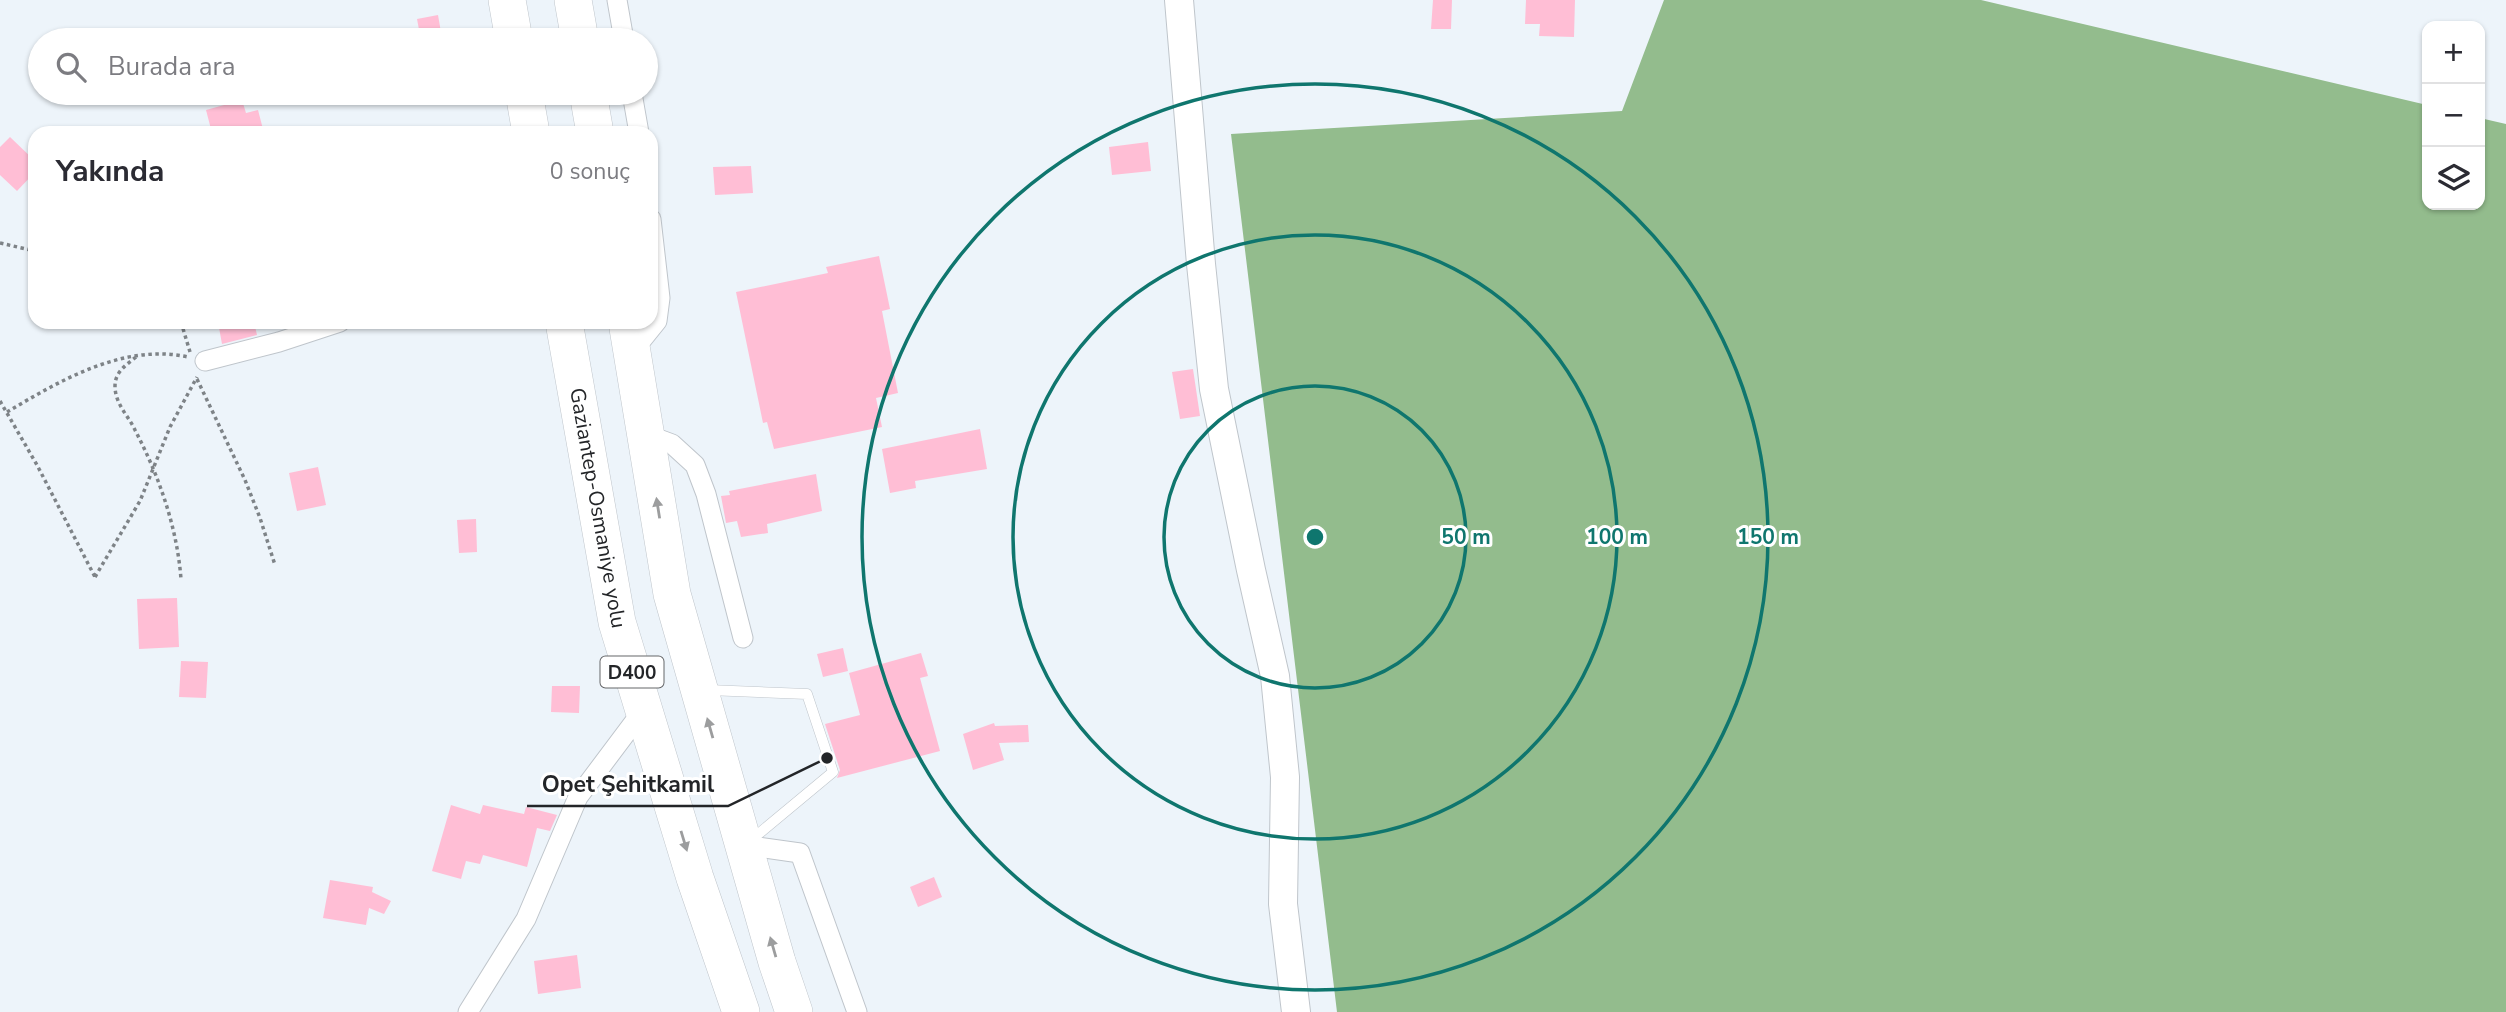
<!DOCTYPE html>
<html lang="tr">
<head>
<meta charset="utf-8">
<style>
	:root { --surface:#fff; --page:#f2f2f3; --text:#2b2b33; --muted:#7c7c81; --line:#e1e1e2 }
	body { margin:0; font-family:"Nunito Sans",sans-serif; background:var(--page); color:var(--text) }
	.controls { position:absolute; right:21px; top:21px; display:grid; overflow:hidden; border-radius:14px; box-shadow:0 2px 5px #0004 }
	.controls button { width:63px; height:63px; display:grid; place-items:center; padding:0; border:0; border-bottom:2px solid var(--line); background:var(--surface); color:var(--text); font:35px sans-serif }
	.list { margin:0; padding:0; list-style:none }
	h2 { display:flex; justify-content:space-between; align-items:center; height:91px; margin:0; padding:0 28px; font-size:30px }
	h2 small { font-size:23px; font-weight:400; color:var(--muted) }
	.icon { flex:none; width:38px; height:38px; fill:none; stroke:currentColor; stroke-width:2; stroke-linecap:round; stroke-linejoin:round }
	.map { position:relative; flex:none; width:2506px; height:1012px; overflow:hidden }
	.search { position:absolute; background:var(--surface); box-shadow:0 2px 5px #0004; left:28px; top:28px; width:630px; height:77px; display:flex; align-items:center; gap:18px; box-sizing:border-box; padding:0 24px; border-radius:38px; color:var(--muted); font-size:26px }
	.panel { position:absolute; background:var(--surface); box-shadow:0 2px 5px #0004; left:28px; top:126px; width:630px; height:203px; border-radius:21px }
	.map>svg:first-child { display:block }
	.forest { fill:#93bc8d }
	.building { fill:#ffbed5 }
	.lines { fill:none; stroke-linecap:round; stroke-linejoin:round }
	.lane-casing { stroke:#bfc5cb; stroke-width:11 }
	.street-casing { stroke:#bfc5cb; stroke-width:21 }
	.secondary-casing { stroke:#bfc5cb; stroke-width:30 }
	.highway-casing { stroke:#bfc5cb; stroke-width:38 }
	.path { stroke:#7e8387; stroke-width:3.5; stroke-dasharray:3.5 3.5; stroke-linecap:butt }
	.lane { stroke:#fff; stroke-width:10 }
	.street { stroke:#fff; stroke-width:19 }
	.secondary { stroke:#fff; stroke-width:28 }
	.highway { stroke:#fff; stroke-width:37 }
	.oneway { fill:#9c9d9e }
	.ring { fill:none; stroke:#0f766e; stroke-width:3.5 }
	.labels { text-anchor:middle; stroke-width:6; stroke-linejoin:round; paint-order:stroke }
	.shield { fill:#fff; stroke:#656668; stroke-width:2 }
	.shield-label { font-size:19px; font-weight:bold; fill:#232528 }
	.street-label { font-size:21px; fill:#232528; stroke:#fff }
	.centre { fill:#0f766e; stroke:#fff; stroke-width:3.5 }
	.ring-label { font-size:21px; text-anchor:middle; font-weight:bold; fill:#0f766e; stroke:#fff; stroke-width:6; stroke-linejoin:round; paint-order:stroke }
	.leader { fill:none; stroke:#232528; stroke-width:2.5 }
	.callout-dot { fill:#232528; stroke:#fff; stroke-width:2.5 }
	.callout-label { font-size:23px; text-anchor:middle; font-weight:bold; fill:#232528; stroke:#fff; stroke-width:6; stroke-linejoin:round; paint-order:stroke }
</style>
</head>
<body>
<div class="map">
<svg width="2506" height="1012" viewBox="0 0 2506 1012">
	<rect width="100%" height="100%" fill="#edf4fa"/>
	<!-- forest -->
	<path class="forest" d="M1664,0h317l446,105v100h53v-87l26,6v888h-1169l-106,-878 391,-23z"/>
	<!-- building -->
	<path class="building" d="M1433,0h19l-1,29h-20z
		M1526,0h49l-1,37 -35,-1 1,-12h-15z
		M438,15l4,23 -21,2 -4,-21z
		M242,100l4,13 12,-3 6,23h-52l-6,-23z
		M10,137l25,24v11l-18,19 -17,-16v-28z
		M1148,142l3,29 -39,4 -3,-28z
		M751,166l2,27 -38,2 -2,-28z
		M879,256l11,53 -8,2 16,82 -22,5 6,29 -108,22 -7,-27 -4,1 -27,-131 92,-19 -2,-6z
		M218,322h36l3,13 -35,9z
		M1193,369l7,47 -20,3 -8,-47z
		M980,429l7,40 -72,12 1,7 -26,5 -8,-44z
		M318,467l8,38 -29,6 -8,-38z
		M816,474l6,37 -55,13 1,9 -27,4 -4,-16 -11,2 -5,-27 9,-1 -1,-4z
		M476,519l1,33 -18,1 -2,-33z
		M177,598l2,49 -40,2 -2,-50z
		M843,648l5,23 -25,6 -6,-23z
		M921,653l7,23 -8,2 20,73 -103,27 3,-8 -15,-46 35,-9 -11,-42z
		M181,661l27,1 -2,36 -27,-1z
		M552,686h28l-1,27 -28,-1z
		M994,723l1,3 33,-1 1,17 -30,1 5,17 -31,10 -10,-36z
		M451,805l29,9 3,-9 41,9 2,-7 31,8 -7,16 -13,-3 -10,39 -44,-12 -3,9 -14,-3 -5,18 -29,-8z
		M934,877l8,20 -24,10 -8,-20z
		M330,880l43,7 -1,5 19,9 -7,13 -15,-6 -3,17 -43,-7z
		M577,955l4,33 -43,6 -4,-33z"/>
	<g class="lines">
		<!-- lane casing -->
		<g class="lane-casing">
			<path id="lane" d="M708,690l99,4 26,78 -83,69"/>
		</g>
		<!-- street casing -->
		<g class="street-casing">
			<path id="street" d="M617,0l7,40
				M632,93l7,40
				M632,352l25,-31 3,-23 -9,-79
				M205,361l74,-19 61,-20
				M645,434l27,10 23,21 11,29 37,144
				M744,845l56,8 57,159
				M468,1012l58,-93 52,-122 66,-88"/>
		</g>
		<!-- secondary casing -->
		<g class="secondary-casing">
			<path id="secondary" d="M1179,0l22,264 13,125 37,181 24,106 10,101 -2,127 13,108"/>
		</g>
		<!-- highway casing -->
		<g class="highway-casing">
			<path id="highway" d="M507,0l7,40
				M573,0l7,40
				M524,93l7,40
				M588,93l7,40
				M564,322l53,300 78,256 46,134
				M627,322l45,272 105,368 17,50"/>
		</g>
		<!-- path -->
		<path class="path" d="M0,243l35,8
			M181,322l9,30
			M136,357c-10,8 -21,15 -21,29 0,18 13,29 20,44 24,46 42,97 46,149
			M197,379l48,101 15,38 15,47
			M0,401l37,64 58,112
			M7,412c54,-32 117,-69 181,-55
			M95,577l45,-76 30,-74 27,-50"/>
		<!-- lane -->
		<use href="#lane" class="lane"/>
		<!-- street -->
		<use href="#street" class="street"/>
		<!-- secondary -->
		<use href="#secondary" class="secondary"/>
		<!-- highway -->
		<use href="#highway" class="highway"/>
	</g>
	<!-- one-way arrows -->
	<defs><path id="oneway-solid" d="M-6-.8H1V-3.2L6.5 0L1 3.2V.8H-6Z" transform="scale(1.75)"/></defs>
	<g class="oneway">
		<use href="#oneway-solid" transform="translate(658 508) rotate(-99)"/>
		<use href="#oneway-solid" transform="translate(710 728) rotate(-106)"/>
		<use href="#oneway-solid" transform="translate(684 841) rotate(73)"/>
		<use href="#oneway-solid" transform="translate(773 947) rotate(-106)"/>
	</g>
	<!-- distance rings -->
	<g class="ring">
		<circle cx="1315" cy="537" r="151"/>
		<circle cx="1315" cy="537" r="302"/>
		<circle cx="1315" cy="537" r="453"/>
	</g>
	<g class="labels">
		<!-- shield labels -->
		<rect class="shield" x="600.5" y="656.5" width="63" height="31" rx="5"/>
		<g class="shield-label">
			<text x="632" y="679">D400</text>
		</g>
		<!-- street labels -->
		<g class="street-label">
			<text transform="translate(598 508) rotate(80)" y="7">Gaziantep-Osmaniye yolu</text>
		</g>
	</g>
	<circle cx="1315" cy="537" r="10" class="centre"/>
	<g class="ring-label">
		<text x="1466" y="544">50 m</text>
		<text x="1617" y="544">100 m</text>
		<text x="1768" y="544">150 m</text>
	</g>
	<!-- callouts -->
	<path class="leader" d="M827 758L728 806H527"/>
	<circle class="callout-dot" cx="827" cy="758" r="7"/>
	<g class="callout-label">
		<text x="628" y="792">Opet Şehitkamil</text>
	</g>
</svg>
<div class="controls">
<button>+</button>
<button>−</button>
<button><svg class="icon" aria-label="layers" viewBox="0 0 24 24"><path d="M12 4l9 5-9 5-9-5zM3 14l9 5 9-5"/></svg></button>
</div>
<div class="search"><svg class="icon" aria-label="search" viewBox="0 0 24 24"><circle cx="10" cy="10" r="6"/><path d="M15 15l6 6"/></svg>Burada ara</div>
<section class="panel">
<h2>Yakında<small>0 sonuç</small></h2>
<ul class="list">
</ul>
</section>
</div>
</body>
</html>
